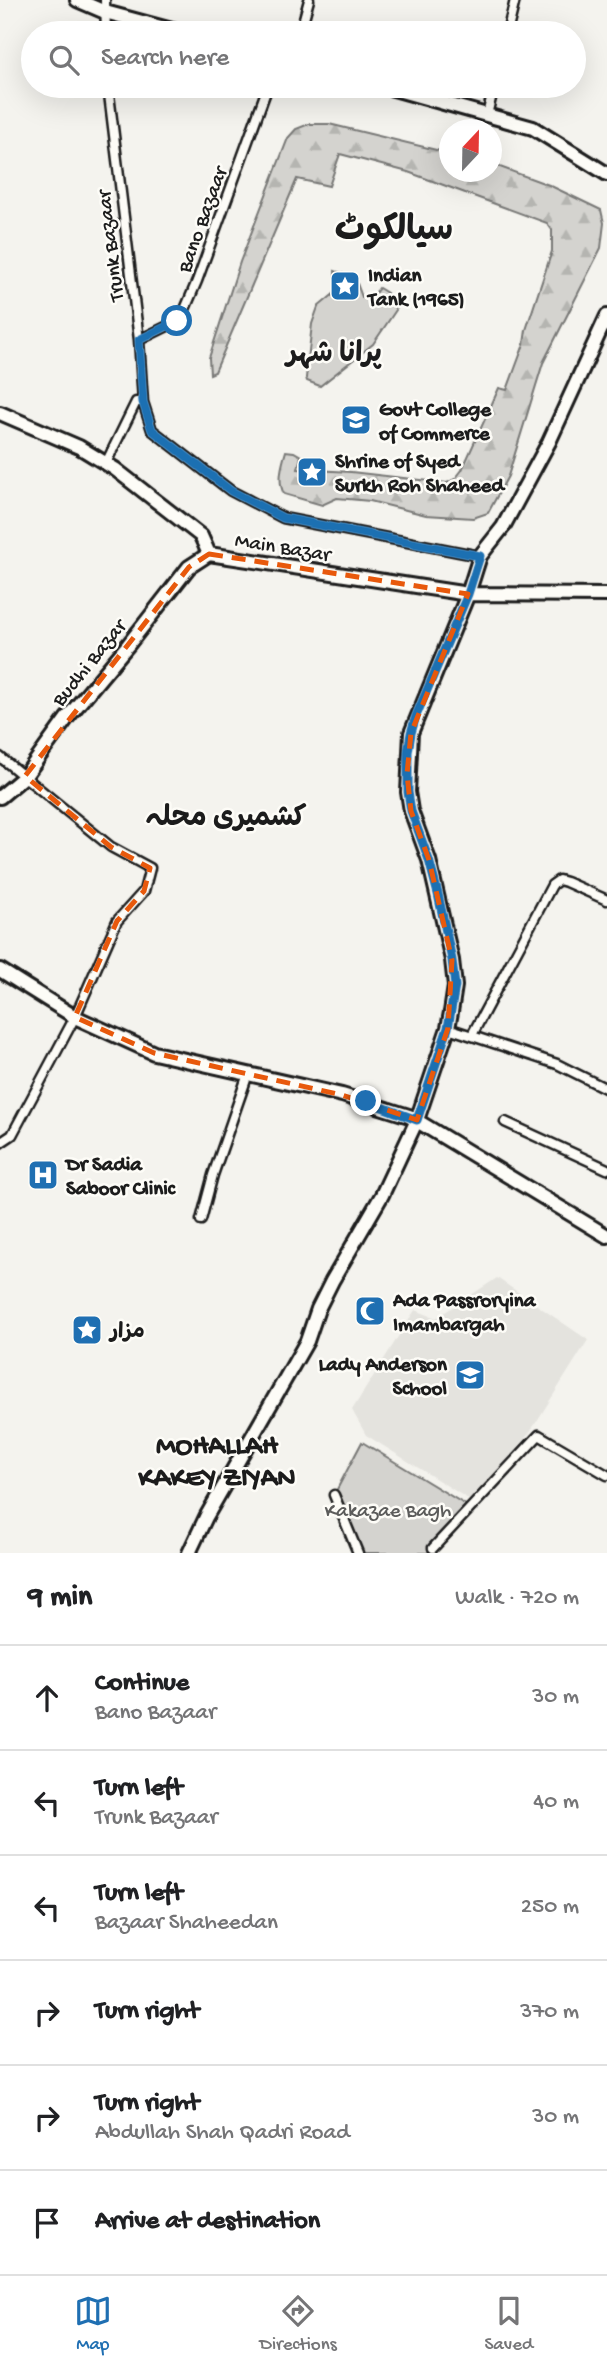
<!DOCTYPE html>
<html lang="en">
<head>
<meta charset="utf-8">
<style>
	:root { --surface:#fff; --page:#f6f6f6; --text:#202124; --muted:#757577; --line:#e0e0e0; --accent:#1f6fb2 }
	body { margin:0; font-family:"Gochi Hand","Playpen Sans Arabic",sans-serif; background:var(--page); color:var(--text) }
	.compass { position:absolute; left:439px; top:119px; width:63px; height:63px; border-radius:50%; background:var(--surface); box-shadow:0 7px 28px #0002; rotate:22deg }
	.stop { position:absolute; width:21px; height:21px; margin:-16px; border:5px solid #1f6fb2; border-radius:50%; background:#fff }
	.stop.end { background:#1f6fb2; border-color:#fff; box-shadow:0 2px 7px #0008 }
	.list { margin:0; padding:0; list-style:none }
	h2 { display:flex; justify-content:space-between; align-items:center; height:91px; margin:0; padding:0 28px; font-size:30px }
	h2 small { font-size:23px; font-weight:400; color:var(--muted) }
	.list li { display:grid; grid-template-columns:46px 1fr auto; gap:21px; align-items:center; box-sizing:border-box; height:105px; padding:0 28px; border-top:2px solid var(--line) }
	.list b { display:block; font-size:26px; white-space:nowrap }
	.list p { margin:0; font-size:23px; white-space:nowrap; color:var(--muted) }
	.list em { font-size:23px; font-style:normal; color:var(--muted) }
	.icon { flex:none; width:38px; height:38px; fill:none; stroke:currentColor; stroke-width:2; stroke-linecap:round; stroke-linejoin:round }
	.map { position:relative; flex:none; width:607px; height:1553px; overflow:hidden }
	.search { position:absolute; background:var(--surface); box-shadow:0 7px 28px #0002; left:21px; right:21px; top:21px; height:77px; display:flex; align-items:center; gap:18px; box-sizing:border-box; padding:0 24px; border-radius:38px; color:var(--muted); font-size:26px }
	.sheet { height:721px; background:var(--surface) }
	nav { display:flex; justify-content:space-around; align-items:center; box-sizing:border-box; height:98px; border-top:2px solid var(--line); background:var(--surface); font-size:19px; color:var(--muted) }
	nav a { display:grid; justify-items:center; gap:4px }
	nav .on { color:var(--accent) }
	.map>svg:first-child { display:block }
	.built { fill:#e4e3de }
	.forest { fill:url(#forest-firs); stroke:#787876; stroke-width:2 }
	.park { fill:#d4d3cf; stroke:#787876; stroke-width:2 }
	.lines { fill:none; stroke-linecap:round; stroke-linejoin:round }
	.street-casing { stroke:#1c1c1c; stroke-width:13 }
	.secondary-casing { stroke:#1c1c1c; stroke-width:18 }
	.street { stroke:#fdfcf7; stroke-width:8 }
	.secondary { stroke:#fdfcf7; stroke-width:12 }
	.route { stroke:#1f6fb2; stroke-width:9 }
	.marked { fill:none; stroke:#e8590c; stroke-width:5; stroke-dasharray:14 9; stroke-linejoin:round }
	.labels { text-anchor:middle; stroke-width:5; stroke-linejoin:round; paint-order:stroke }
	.street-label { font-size:21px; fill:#1c1c1c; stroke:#fdfcf7 }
	.poi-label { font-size:21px; font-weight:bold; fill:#1c1c1c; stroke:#fdfcf7; text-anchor:start }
	.park-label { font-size:21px; fill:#5c5c5b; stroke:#fdfcf7 }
	.district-label { font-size:28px; font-weight:bold; fill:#1c1c1c; stroke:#fdfcf7 }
	.town-label { font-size:35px; font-weight:bold; fill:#1c1c1c; stroke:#fdfcf7 }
</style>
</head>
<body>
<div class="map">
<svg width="607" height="1553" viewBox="0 0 607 1553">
	<defs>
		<pattern id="forest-firs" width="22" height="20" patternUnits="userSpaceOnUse" patternTransform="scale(1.75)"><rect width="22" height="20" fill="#d4d3cf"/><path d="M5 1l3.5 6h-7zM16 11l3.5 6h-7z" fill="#b5b5b1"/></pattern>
	</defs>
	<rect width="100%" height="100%" fill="#f4f3ee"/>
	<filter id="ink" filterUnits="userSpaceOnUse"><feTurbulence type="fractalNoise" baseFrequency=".0143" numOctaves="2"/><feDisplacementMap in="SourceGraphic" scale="14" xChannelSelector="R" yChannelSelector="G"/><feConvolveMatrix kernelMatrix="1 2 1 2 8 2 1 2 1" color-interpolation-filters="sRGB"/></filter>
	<g filter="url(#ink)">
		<!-- built -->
		<path class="built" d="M497,1278l91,62 -58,92 -57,70 -107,-67 -14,-25 63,-100 21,8z"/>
		<!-- forest -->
		<path class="forest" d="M309,124h20l120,29v19h42l1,-8 57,21 52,25 3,13 -3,25 -58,115 -35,113 -20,37 -15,5 -47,-3 -56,-14 -33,-3 -15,7 -38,-11c-7,-13 -2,-30 2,-43l8,1 7,4 -3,13 53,3 96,11 8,-4 7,-9 37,-82 8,2 17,-46 2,-14 26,-79v-21l-5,-7 -139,-51 -68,-18 -11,32 -32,-7 -82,193 -5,2 -1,-16 31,-96 48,-124 8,-9z"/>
		<!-- park -->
		<path class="park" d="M335,271l20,7 7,19h10l7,-9 8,5 9,17 -23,34 -53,42 -13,-5 -1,-3 6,-54 6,-17 18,-15z
			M362,1442l107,65 -36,41 3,5h-80l-22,-58z"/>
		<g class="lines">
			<!-- street casing -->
			<g class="street-casing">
				<path id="street" d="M105,0l1,33
					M300,33l9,-33
					M507,33l8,-33
					M108,86l31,254 4,62 9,28 79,61 52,27 197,38
					M487,115l7,-29
					M139,340l39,-19 5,-7 14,-33 71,-195
					M106,463l30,-61h7
					M0,757l111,90 39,21 -6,23 -27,30 -42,96 -63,118 -12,8
					M448,1028l109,36 50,25
					M472,1035l80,-150 7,-5 7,2 41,18
					M505,1122l102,47
					M201,1220l12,-45 35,-101
					M334,1495l24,58
					M433,1548l106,-113 68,40"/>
			</g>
			<!-- secondary casing -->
			<g class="secondary-casing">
				<path id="secondary" d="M77,0l28,12 78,21
					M383,86l150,42 74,46
					M0,413l79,34 36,22 86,67 8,18
					M209,554l259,40 139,1
					M0,797l25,-21 42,-58 61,-73 61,-78 20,-13
					M0,970l75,47 79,36 188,42 67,21 198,120
					M189,1553l17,-36 101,-176 11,-32 14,-28 50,-86 35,-75 31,-92 3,-16 4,-26 -3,-26 -23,-100 -18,-49 -3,-19 3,-59 57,-139 12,-38 23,-29 46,-85 58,-126"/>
			</g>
			<!-- street -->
			<use href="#street" class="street"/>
			<!-- secondary -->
			<use href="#secondary" class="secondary"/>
		</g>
	</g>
	<g class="lines" filter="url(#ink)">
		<!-- route -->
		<path class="route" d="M177,321l-38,19 4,62 9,28 79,61 52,27 197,38 -12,38 -52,122 -5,17 -3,19v40l3,19 18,49 9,34 14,66 3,26 -7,42 -31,92 -51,-19"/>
	</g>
	<!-- marked area -->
	<path class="marked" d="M209,554l259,40 -57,139 -4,41 4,37 18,49 23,100 -4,68 -31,92 -75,-25 -188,-42 -79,-36 42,-96 27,-30 6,-23 -39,-21 -86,-71 164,-209z"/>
	<!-- icons -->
	<defs>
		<g id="sight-square" transform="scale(1.575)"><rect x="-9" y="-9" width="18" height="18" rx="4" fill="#1f6fb2" stroke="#fdfcf7"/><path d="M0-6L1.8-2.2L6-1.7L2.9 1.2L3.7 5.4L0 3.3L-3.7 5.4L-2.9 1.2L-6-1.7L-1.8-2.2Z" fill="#fff"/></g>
		<g id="university-square" transform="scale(1.575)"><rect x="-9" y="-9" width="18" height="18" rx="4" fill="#1f6fb2" stroke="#fdfcf7"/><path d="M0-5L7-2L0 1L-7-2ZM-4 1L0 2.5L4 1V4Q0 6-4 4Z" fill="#fff"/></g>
		<g id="hospital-square" transform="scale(1.575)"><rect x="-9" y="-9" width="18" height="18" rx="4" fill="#1f6fb2" stroke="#fdfcf7"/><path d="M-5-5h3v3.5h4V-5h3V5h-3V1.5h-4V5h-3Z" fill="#fff"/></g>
		<g id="mosque-square" transform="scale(1.575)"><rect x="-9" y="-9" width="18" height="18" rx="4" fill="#1f6fb2" stroke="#fdfcf7"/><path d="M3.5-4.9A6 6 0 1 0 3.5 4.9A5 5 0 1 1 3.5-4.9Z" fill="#fff"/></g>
		<g id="school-square" transform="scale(1.575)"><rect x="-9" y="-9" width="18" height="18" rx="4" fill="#1f6fb2" stroke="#fdfcf7"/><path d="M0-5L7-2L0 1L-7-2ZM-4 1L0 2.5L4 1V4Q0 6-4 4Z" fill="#fff"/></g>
	</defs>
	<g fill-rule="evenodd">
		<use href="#sight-square" x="345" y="286"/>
		<use href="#university-square" x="356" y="420"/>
		<use href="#sight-square" x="312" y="472"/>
		<use href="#hospital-square" x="43" y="1175"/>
		<use href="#mosque-square" x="370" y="1311"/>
		<use href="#sight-square" x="87" y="1330"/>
		<use href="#school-square" x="470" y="1375"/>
	</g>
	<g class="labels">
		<!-- street labels -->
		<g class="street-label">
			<text transform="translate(201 219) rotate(-70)" y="7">Bano Bazaar</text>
			<text transform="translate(109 246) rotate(-97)" y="7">Trunk Bazaar</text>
			<text transform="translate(283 546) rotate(9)" y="7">Main Bazar</text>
			<text transform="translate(88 662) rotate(-51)" y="7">Budhi Bazar</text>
		</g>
		<!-- poi labels -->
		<g class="poi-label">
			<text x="368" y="281">Indian<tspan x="368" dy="24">Tank (1965)</tspan></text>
			<text x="379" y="415">Govt College<tspan x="379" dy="24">of Commerce</tspan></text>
			<text x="335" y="467">Shrine of Syed<tspan x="335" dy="24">Surkh Roh Shaheed</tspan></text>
			<text x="66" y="1170">Dr Sadia<tspan x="66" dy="24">Saboor Clinic</tspan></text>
			<text x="393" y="1306">Ada Passroryina<tspan x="393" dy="24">Imambargah</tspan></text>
			<text x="110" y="1337">مزار</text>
			<text x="447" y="1370" text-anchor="end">Lady Anderson<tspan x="447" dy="24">School</tspan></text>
		</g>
		<!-- park labels -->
		<g class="park-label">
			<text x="388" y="1516">Kakazae Bagh</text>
		</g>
		<!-- district labels -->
		<g class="district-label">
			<text x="334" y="361">پرانا شہر</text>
			<text x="226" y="825">کشمیری محلہ</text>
			<text x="217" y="1453">MOHALLAH<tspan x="217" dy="32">KAKEY ZIYAN</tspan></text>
		</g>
		<!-- town labels -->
		<g class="town-label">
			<text x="394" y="239">سیالکوٹ</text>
		</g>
	</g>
</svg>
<svg class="compass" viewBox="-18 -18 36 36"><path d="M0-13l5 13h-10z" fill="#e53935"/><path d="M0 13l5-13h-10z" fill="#757577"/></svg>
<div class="stop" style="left:177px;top:321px"></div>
<div class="stop end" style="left:366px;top:1101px"></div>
<div class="search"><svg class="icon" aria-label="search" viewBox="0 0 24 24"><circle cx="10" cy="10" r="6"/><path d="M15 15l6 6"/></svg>Search here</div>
</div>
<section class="sheet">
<h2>9 min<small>Walk · 720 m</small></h2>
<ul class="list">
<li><svg class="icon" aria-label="ahead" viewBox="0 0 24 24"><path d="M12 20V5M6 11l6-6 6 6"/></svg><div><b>Continue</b><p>Bano Bazaar</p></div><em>30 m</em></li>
<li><svg class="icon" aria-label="left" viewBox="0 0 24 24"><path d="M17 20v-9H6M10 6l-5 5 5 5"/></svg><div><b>Turn left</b><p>Trunk Bazaar</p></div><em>40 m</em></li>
<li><svg class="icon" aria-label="left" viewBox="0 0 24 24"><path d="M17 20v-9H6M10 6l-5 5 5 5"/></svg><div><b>Turn left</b><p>Bazaar Shaheedan</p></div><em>250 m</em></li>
<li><svg class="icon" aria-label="right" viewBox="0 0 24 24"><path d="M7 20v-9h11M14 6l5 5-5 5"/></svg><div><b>Turn right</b></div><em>370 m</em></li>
<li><svg class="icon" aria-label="right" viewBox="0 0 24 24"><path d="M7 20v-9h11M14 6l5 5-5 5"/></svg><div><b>Turn right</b><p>Abdullah Shah Qadri Road</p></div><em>30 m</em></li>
<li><svg class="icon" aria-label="arrive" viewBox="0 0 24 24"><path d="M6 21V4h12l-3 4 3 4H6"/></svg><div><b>Arrive at destination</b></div></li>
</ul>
</section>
<nav>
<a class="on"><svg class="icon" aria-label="map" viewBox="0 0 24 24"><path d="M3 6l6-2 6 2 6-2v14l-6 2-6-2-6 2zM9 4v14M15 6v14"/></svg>Map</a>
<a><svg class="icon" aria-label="directions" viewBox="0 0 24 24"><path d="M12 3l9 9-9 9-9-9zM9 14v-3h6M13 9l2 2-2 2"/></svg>Directions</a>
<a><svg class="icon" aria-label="saved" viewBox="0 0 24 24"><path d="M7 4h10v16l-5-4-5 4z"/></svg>Saved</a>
</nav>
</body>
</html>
